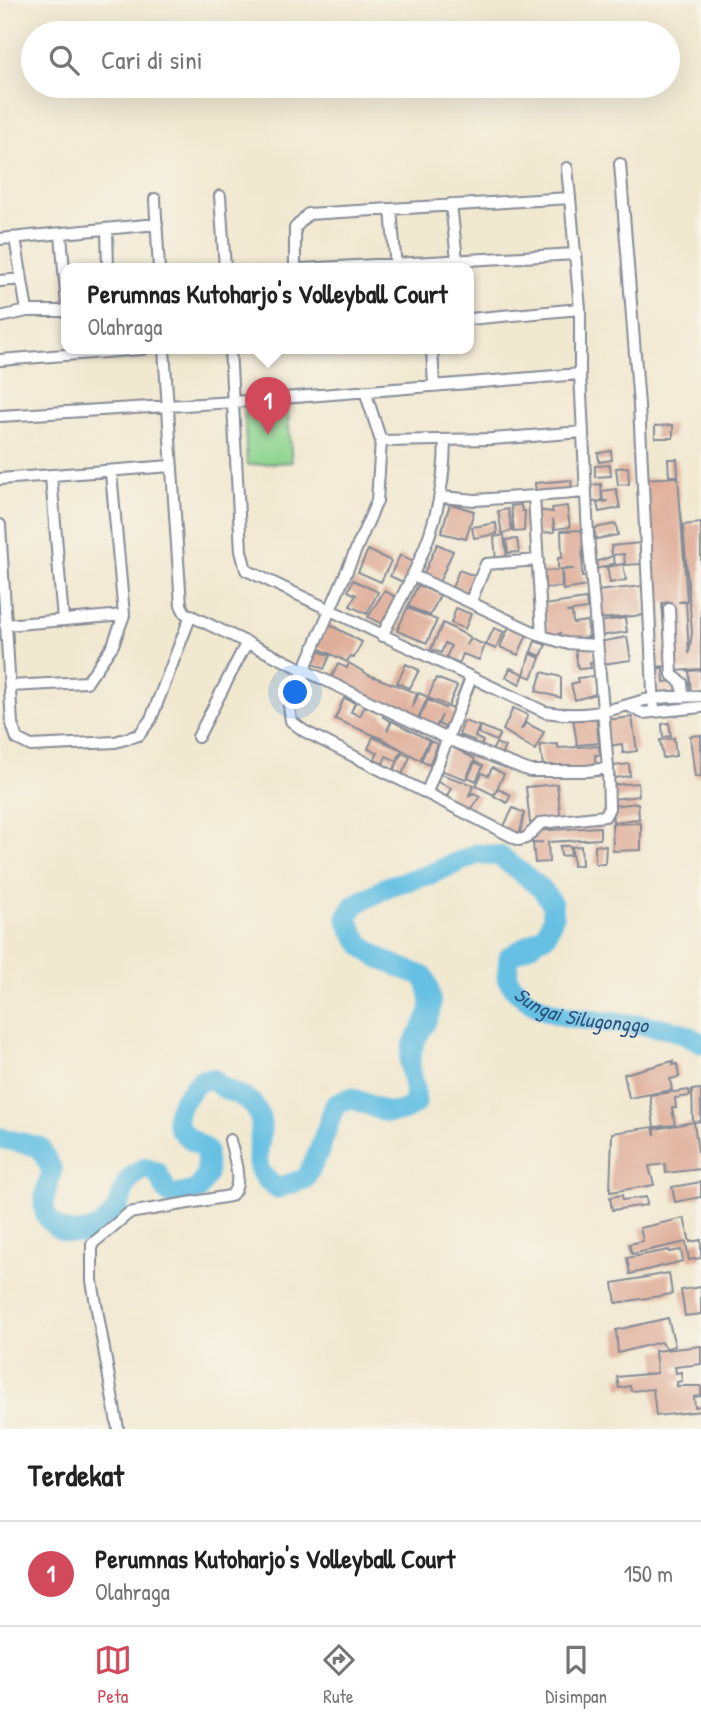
<!DOCTYPE html>
<html lang="id">
<head>
<meta charset="utf-8">
<style>
	:root { --surface:#fff; --page:#f6f6f6; --text:#222; --muted:#767676; --line:#e0e0e0; --accent:#d1495b }
	body { margin:0; font-family:"Patrick Hand",sans-serif; background:var(--page); color:var(--text) }
	.you { position:absolute; left:296px; top:693px; width:24px; height:24px; margin:-18px; border:5px solid #fff; border-radius:50%; background:#1a73e8; box-shadow:0 0 0 10px #1a73e833 }
	.badge { display:grid; place-items:center; width:46px; height:46px; border-radius:50%; background:var(--accent); color:#fff; font-size:23px; font-weight:700 }
	.pin { position:absolute; translate:-50% -58px; filter:drop-shadow(0 2px 4px #0008) }
	.pin::after { content:''; position:absolute; top:37px; width:24px; height:21px; background:inherit; clip-path:polygon(0 0,100% 0,50% 100%) }
	.popup { position:absolute; left:61px; top:263px; width:413px; height:91px; box-sizing:border-box; display:grid; place-content:center; border-radius:14px; background:var(--surface); filter:drop-shadow(0 2px 5px #0005); font-size:23px; white-space:nowrap; color:var(--muted) }
	.popup b { font-size:26px; color:var(--text) }
	.popup::after { content:''; position:absolute; left:50%; top:100%; margin-left:-14px; border:14px solid transparent; border-top-color:var(--surface) }
	.list { margin:0; padding:0; list-style:none }
	h2 { display:flex; justify-content:space-between; align-items:center; height:91px; margin:0; padding:0 28px; font-size:30px }
	h2 small { font-size:23px; font-weight:400; color:var(--muted) }
	.list li { display:grid; grid-template-columns:46px 1fr auto; gap:21px; align-items:center; box-sizing:border-box; height:105px; padding:0 28px; border-top:2px solid var(--line) }
	.list b { display:block; font-size:26px; white-space:nowrap }
	.list p { margin:0; font-size:23px; white-space:nowrap; color:var(--muted) }
	.list em { font-size:23px; font-style:normal; color:var(--muted) }
	.icon { flex:none; width:38px; height:38px; fill:none; stroke:currentColor; stroke-width:2; stroke-linecap:round; stroke-linejoin:round }
	.map { position:relative; flex:none; width:701px; height:1429px; overflow:hidden }
	.search { position:absolute; background:var(--surface); box-shadow:0 7px 28px #0002; left:21px; right:21px; top:21px; height:77px; display:flex; align-items:center; gap:18px; box-sizing:border-box; padding:0 24px; border-radius:38px; color:var(--muted); font-size:26px }
	.sheet { height:196px; background:var(--surface) }
	nav { display:flex; justify-content:space-around; align-items:center; box-sizing:border-box; height:98px; border-top:2px solid var(--line); background:var(--surface); font-size:19px; color:var(--muted) }
	nav a { display:grid; justify-items:center; gap:4px }
	nav .on { color:var(--accent) }
	.map>svg:first-child { display:block }
	.green { fill:#8cd38e; stroke:#548176; stroke-width:2 }
	.lines { fill:none; stroke-linecap:round; stroke-linejoin:round }
	.river { stroke:#65c0e3; stroke-width:21 }
	.building { fill:#dfad99 }
	.street-casing { stroke:#868c97; stroke-width:14 }
	.street { stroke:#fff; stroke-width:10 }
	.labels { text-anchor:middle; stroke-width:6; stroke-linejoin:round; paint-order:stroke }
	.water-label { font-size:21px; font-style:italic; fill:#2e537f; stroke:#f7f3e8 }
</style>
</head>
<body>
<div class="map">
<svg width="701" height="1429" viewBox="0 0 701 1429">
	<rect width="100%" height="100%" fill="#f7f3e8"/>
	<filter id="ink" filterUnits="userSpaceOnUse"><feTurbulence type="fractalNoise" baseFrequency=".0143" numOctaves="2"/><feDisplacementMap in="SourceGraphic" scale="14" xChannelSelector="R" yChannelSelector="G"/><feConvolveMatrix kernelMatrix="1 2 1 2 8 2 1 2 1" color-interpolation-filters="sRGB"/></filter>
	<filter id="wash" filterUnits="userSpaceOnUse"><feTurbulence type="fractalNoise" baseFrequency=".00686" numOctaves="4" result="noise"/><feDisplacementMap in="SourceGraphic" scale="28" xChannelSelector="R" yChannelSelector="G"/><feGaussianBlur stdDeviation="1.57" result="paint"/><feColorMatrix in="noise" values="0 0 0 0 0 0 0 0 0 0 0 0 0 0 0 0 0 1.4 0 .05"/><feComposite in="paint" operator="in"/></filter>
	<g filter="url(#wash)">
		<rect width="100%" height="100%" fill="#f1e8d0"/>
		<!-- green -->
		<path class="green" d="M287,404l5,58 -45,3 -3,-57z"/>
		<g class="lines">
			<!-- river -->
			<path class="river" id="s1" d="M0,1138l40,9 12,23c-5,19 -16,41 2,55 19,16 49,7 61,-13 6,-10 8,-27 16,-34 4,-4 9,-7 13,-10l13,4 10,20 6,4 25,-6 9,-16 -1,-24c-7,-6 -17,-11 -23,-17 -17,-17 6,-42 18,-53l12,-1c11,15 33,13 43,30 17,28 -18,54 21,79l28,-9 13,-25 17,-49 15,-7c27,7 40,26 66,5 0,-14 -7,-32 -6,-43 3,-36 34,-37 14,-83 -38,-17 -62,-18 -77,-59l7,-13 35,-19 39,-11 49,-21 23,2 42,33 10,15 1,13 -7,18 -37,22 -2,21c33,55 116,38 169,53 9,3 17,8 25,12"/>
		</g>
		<g id="blocks">
			<!-- building -->
			<path class="building" d="M673,425v13h-18v-12z
				M611,451l1,9 -13,2 -1,-9z
				M668,459h9l1,17h-9z
				M610,465l1,11 -16,1v-11z
				M628,467l1,17 -11,1 -2,-17z
				M678,477l9,124 -9,1h8l3,52 3,-22 -9,-107 18,-2v146l-25,2 -5,-69 -9,1 5,63 -15,1 -10,-188z
				M571,480l1,13 -36,2 -1,-12z
				M601,484l1,17 -10,1 -1,-17z
				M616,489l4,19 -21,4 -2,-9 11,-2h-5l-1,-10z
				M450,504l24,7 -8,28 -25,-6z
				M521,505l1,6h3l-1,20 -10,1 -3,-26z
				M567,506l3,21 -15,2 -2,-10 1,13 -17,1 -2,-23 18,2 -1,-4z
				M508,509l4,22 -10,2 -4,-22z
				M496,523l1,11 -23,4 -2,-11z
				M616,524l2,11 -22,4 -2,-11z
				M583,530l-1,47h4l1,9 -24,4 -1,-20 12,-1h-13l1,18 -22,1v-17l18,-1v-12h4l-1,-27z
				M504,535l3,24 -11,2 -2,-24z
				M517,539l2,13 -11,1 -2,-13z
				M640,543l1,21 -16,1 -1,-11 -12,1 -1,-9z
				M437,544l16,7 -15,34 -16,-7z
				M368,550l23,11 -10,21 -23,-10z
				M400,555l17,9 -10,20 -17,-8z
				M613,556l2,7 -18,6 -2,-7z
				M623,564l3,16 -16,3 -3,-16z
				M459,570l16,6 -9,20 -15,-6z
				M353,580l25,12 -11,22 -17,-8 6,-11 -8,-4z
				M418,585l22,10 -10,21 -22,-10z
				M642,586l3,29 -46,4 -2,-28z
				M384,591l15,7 -13,28 -18,-9z
				M586,599l1,10 -21,3h6l1,11 14,-2 2,16 -28,4 -1,-9 -1,3 -12,-2 -3,-28z
				M407,608l30,12 -10,23 -30,-12z
				M456,608l15,6 -6,15 -14,-6z
				M625,618l2,14 -27,4 -2,-14z
				M327,623l35,19 -8,16 -4,-2 -3,6 -31,-15z
				M443,623l27,14 -4,9 5,-7 14,6 -6,15 -16,-6 -4,10 -13,-6 5,-12 -6,-3 -4,10 -10,-4z
				M509,627l18,8 -9,20 -18,-8z
				M494,628l10,4 -8,17 -10,-4z
				M627,637l4,23 -29,4 -3,-22z
				M535,641l11,4 -5,11 -10,-4z
				M592,646l3,16 -5,1 1,5 -13,1 -3,-21z
				M315,649l15,7 -6,13 -15,-7z
				M530,653l10,5 -8,20 -8,-3z
				M349,663l20,12 48,18 -5,15 7,-15 9,4 -11,23 -88,-38 9,-18 9,4z
				M406,664l13,6 -9,18 -13,-5z
				M510,668l14,6 -4,10 -14,-7z
				M663,668l1,14 12,-1 1,12 -22,2 -2,-26z
				M701,670v23l-10,1 -2,-23z
				M542,672l19,5v21l-25,-7z
				M594,676l2,18 -21,6 -4,-16 7,-2 -1,-4z
				M436,678l21,8 -9,21 5,2 -2,4 6,2 -8,21 -6,-2 2,-7 -7,-3 4,-9 -7,14 -17,-8 10,-21 17,8 1,-3 -18,-7z
				M344,698l11,5 -4,9 9,4 5,-10 19,9 -1,2 8,4 -4,10 5,-10 37,19 -9,20 -37,-21 -48,-20z
				M513,708l15,7 -7,15 5,-7 18,9 -9,18 -32,-20z
				M596,715l3,28 -22,2 -4,-27z
				M632,717l5,34 -14,2 -1,-9 -13,2 -3,-26z
				M464,721l15,5 -4,11 8,4 -4,9 -8,-3 3,-7 -15,-5z
				M669,723l2,13 -8,1 -1,-13z
				M481,726l19,8 -4,7 -18,-8z
				M701,735v41l-6,1 -5,-41z
				M373,737l29,13 -5,11 -11,-5 -3,8 -9,-4 4,-7 -10,-4z
				M674,738l2,18 -13,2 -3,-18z
				M430,741l8,3 -9,21 -8,-4z
				M496,743l9,4 -5,10 -9,-4z
				M558,744v4l41,-2 1,9h-5l1,15 -52,2 -4,-27z
				M451,746l24,13 -9,20 -26,-9z
				M402,753l8,4 -9,20 -9,-4z
				M475,762l8,4 -7,15 -8,-4z
				M629,764l1,12 -15,2 -2,-12z
				M492,768l12,6 -10,21 -18,-9 6,-13 6,3z
				M440,774l34,11 -6,12 5,-4 7,3 -10,15 -25,-11 6,-12 -15,-7z
				M638,783l1,13 -26,3 -1,-14z
				M557,784l4,36 -31,3 -4,-36z
				M498,789l13,6 -4,8 -13,-7z
				M638,803l1,16 -26,3 -1,-16z
				M513,808l11,5 -5,25 -17,-8z
				M641,823v27l-28,1 -1,-27z
				M600,827v12l-52,3 1,20 -14,1 -2,-19 10,-2 -11,1v-12z
				M595,845l11,1 -1,18h-10z
				M560,846h10l1,9 -10,1z
				M581,846l1,19 -9,1 -1,-19z
				M673,1061v4l4,-1 2,13 -9,2 2,11 -43,8 -5,-24z
				M701,1089v32l-8,1 -1,-32z
				M689,1090l1,6 -15,2 1,10h-4l3,17 -21,2 -4,-32z
				M694,1122l6,47 -34,4 -1,-9 -16,2 5,19 -44,7 2,-59 41,-6 2,8v-6z
				M701,1182v15l-26,5 -3,-15z
				M622,1195l1,5 23,-3 1,8 -35,5 -2,-13z
				M684,1218l6,24 11,-2v18l-12,2 -3,-18 -54,12 -3,-10 14,-3 -3,-13z
				M669,1250v2l12,-2 2,11 -53,13 -3,-16z
				M669,1273l3,21 -56,9 -3,-20z
				M701,1287v27l-16,2 -4,-26z
				M668,1318l7,28 -8,2 -7,-6 -42,11 -2,-23z
				M701,1346v18l-26,3 1,6 5,-1 1,9 -5,1v4h24v10l-7,1 1,10 6,-1v5l-45,5 -3,-27 -22,2 -1,-5 -11,2 -2,-11 40,-4 -2,-22z"/>
		</g>
	</g>
	<g filter="url(#ink)">
		<use href="#blocks" fill-opacity="0" stroke="#868c97" stroke-width="2"/>
		<g class="lines">
			<!-- street casing -->
			<g class="street-casing">
				<path id="street" d="M620,164l19,241 15,306
					M567,168l3,30
					M220,196l5,73
					M155,199l4,70
					M451,204l7,65
					M391,209l5,60
					M107,229l1,40
					M61,234l6,73
					M15,238l12,73
					M0,239l157,-15
					M295,269v-41l13,-14 262,-16 10,111v65l8,161 20,233 1,40 -4,8 -64,7 -15,15 -7,2 -215,-109 -13,-10 -2,-16 88,-204 4,-60 -16,-50
					M301,269l275,-15
					M0,281l22,-2
					M0,317l27,-6h40
					M469,319l111,-10
					M164,349l17,256 4,8 263,126 82,32h57l21,-3
					M230,349l11,202 5,19 299,142c37,6 61,0 96,-11 18,-5 41,-4 60,-5
					M432,349l2,37
					M0,360l143,-11
					M0,416l234,-14 346,-28
					M381,441l111,-2 91,-7
					M51,476l12,144
					M0,479l171,-13
					M534,496l52,-4
					M442,497l33,3 59,-4 8,140 23,7 32,2
					M0,525l12,199 5,15 14,7 84,-4 24,-7 12,-16 40,-104
					M412,575l130,61
					M471,601l15,-37 52,-4
					M669,609l3,66 10,8 1,14
					M5,625l119,-10
					M382,636c36,-71 62,-113 63,-195
					M10,686l77,-4 26,-37 11,-30 -13,-142
					M631,707l12,6 58,-6
					M198,737l49,-95
					M427,792l44,-114
					M118,1429l-26,-148v-37l37,-31 101,-17c15,-11 3,-41 0,-56"/>
			</g>
			<!-- street -->
			<use href="#street" class="street"/>
		</g>
	</g>
	<g class="labels">
		<!-- water labels -->
		<g class="water-label">
			<text dy="7" stroke="none"><textPath href="#s1" startOffset="1461">Sungai Silugonggo</textPath></text>
		</g>
	</g>
</svg>
<div class="you"></div>
<div class="pin badge" style="left:268px;top:435px">1</div>
<div class="popup"><b>Perumnas Kutoharjo's Volleyball Court</b>Olahraga</div>
<div class="search"><svg class="icon" aria-label="search" viewBox="0 0 24 24"><circle cx="10" cy="10" r="6"/><path d="M15 15l6 6"/></svg>Cari di sini</div>
</div>
<section class="sheet">
<h2>Terdekat<small></small></h2>
<ul class="list">
<li><span class="badge">1</span><div><b>Perumnas Kutoharjo's Volleyball Court</b><p>Olahraga</p></div><em>150 m</em></li>
</ul>
</section>
<nav>
<a class="on"><svg class="icon" aria-label="map" viewBox="0 0 24 24"><path d="M3 6l6-2 6 2 6-2v14l-6 2-6-2-6 2zM9 4v14M15 6v14"/></svg>Peta</a>
<a><svg class="icon" aria-label="directions" viewBox="0 0 24 24"><path d="M12 3l9 9-9 9-9-9zM9 14v-3h6M13 9l2 2-2 2"/></svg>Rute</a>
<a><svg class="icon" aria-label="saved" viewBox="0 0 24 24"><path d="M7 4h10v16l-5-4-5 4z"/></svg>Disimpan</a>
</nav>
</body>
</html>
